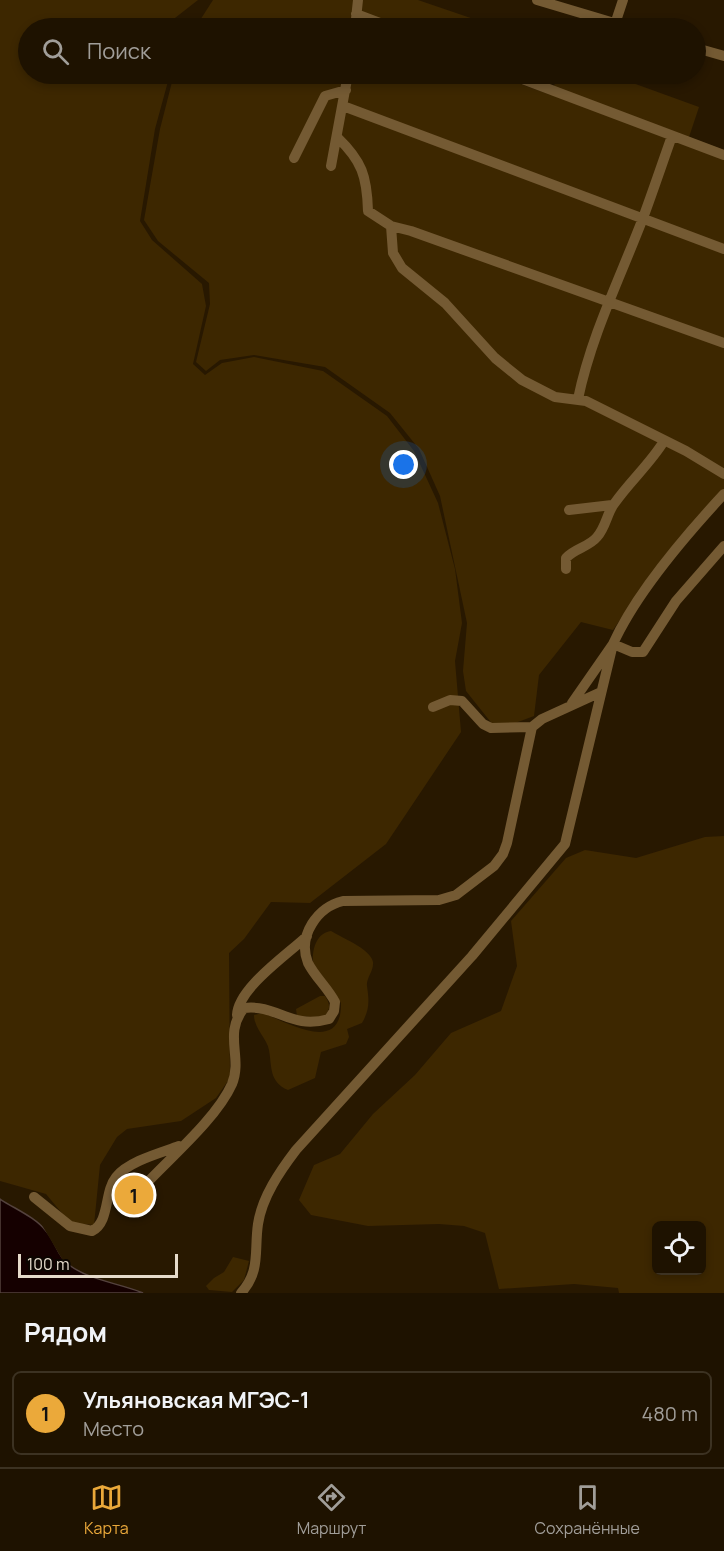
<!DOCTYPE html>
<html lang="ru">
<head>
<meta charset="utf-8">
<style>
	:root { --surface:#1e1200; --page:#2b200f; --text:#f1f3f6; --muted:#a19e99; --line:#3c3222; --accent:#eba93a }
	body { margin:0; font-family:Manrope,sans-serif; background:var(--page); color:var(--text) }
	.controls { position:absolute; right:18px; bottom:18px; display:grid; overflow:hidden; border-radius:9px; box-shadow:0 3px 9px #0003 }
	.controls button { width:54px; height:54px; display:grid; place-items:center; padding:0; border:0; border-bottom:2px solid var(--line); background:var(--surface); color:var(--text); font:30px sans-serif }
	.scale { position:absolute; left:18px; bottom:15px; width:160px; box-sizing:border-box; padding-left:6px; border:3px solid #e6dbcb; border-top:0; font-size:16px; line-height:21px; white-space:nowrap; color:#e6dbcb; -webkit-text-stroke:4px #0b0500; paint-order:stroke }
	.you { position:absolute; left:404px; top:465px; width:21px; height:21px; margin:-15px; border:4px solid #fff; border-radius:50%; background:#1a73e8; box-shadow:0 0 0 9px #1a73e833 }
	.badge { display:grid; place-items:center; width:39px; height:39px; border-radius:50%; background:var(--accent); color:#111; font-size:20px; font-weight:700 }
	.pin { position:absolute; translate:-50% -50%; border:3px solid #fff; box-shadow:0 2px 6px #0006 }
	.list { margin:0; padding:0; list-style:none }
	h2 { display:flex; justify-content:space-between; align-items:center; height:78px; margin:0; padding:0 24px; font-size:26px }
	h2 small { font-size:20px; font-weight:400; color:var(--muted) }
	.list li { display:grid; grid-template-columns:39px 1fr auto; gap:18px; align-items:center; box-sizing:border-box; height:84px; margin:0 12px 12px; padding:0 12px; border:2px solid var(--line); border-radius:9px }
	.list b { display:block; font-size:22px; white-space:nowrap }
	.list p { margin:0; font-size:20px; white-space:nowrap; color:var(--muted) }
	.list em { font-size:20px; font-style:normal; color:var(--muted) }
	.icon { flex:none; width:33px; height:33px; fill:none; stroke:currentColor; stroke-width:2; stroke-linecap:round; stroke-linejoin:round }
	.map { position:relative; flex:none; width:724px; height:1293px; overflow:hidden }
	.search { position:absolute; background:var(--surface); box-shadow:0 3px 9px #0003; left:18px; right:18px; top:18px; height:66px; display:flex; align-items:center; gap:15px; box-sizing:border-box; padding:0 21px; border-radius:33px; color:var(--muted); font-size:22px }
	.sheet { height:174px; background:var(--surface) }
	nav { display:flex; justify-content:space-around; align-items:center; box-sizing:border-box; height:84px; border-top:2px solid var(--line); background:var(--surface); font-size:16px; color:var(--muted) }
	nav a { display:grid; justify-items:center; gap:3px }
	nav .on { color:var(--accent) }
	.map>svg:first-child { display:block }
	.green { fill:#3d2700; fill-rule:evenodd }
	.water { fill:#150000; stroke:#54423d; stroke-width:1.5 }
	.pier { fill:#281800 }
	.lines { fill:none; stroke-linecap:round; stroke-linejoin:round }
	.minor { stroke:#745a33; stroke-width:10 }
</style>
</head>
<body>
<div class="map">
<svg width="724" height="1293" viewBox="0 0 724 1293">
	<rect width="100%" height="100%" fill="#281800"/>
	<!-- green -->
	<path class="green" d="M0,0h198l-23,18 -5,10h-142v46h142l-15,55 -15,92 12,19 50,44 4,22 -13,58 12,11 17,-12 32,-6 69,14 64,45 27,35 24,52 17,66 7,54 -7,38 6,71 -75,112 -76,59 -39,-1 -27,37 -15,14 1,125 -14,20 -35,23 -54,8 -10,8 -17,28 -6,60 -24,-2 -24,-29 -46,-13z
		M213,0h205l82,28h-305z
		M174,74h319l58,21 7,-21h50l91,33 -10,30 35,13v343l-70,78 -41,59 -32,-8 -42,53 -5,41 -37,14 -31,-39 -3,-20 4,-48 -27,-127 -21,-47 -29,-36 -65,-46 -71,-12 -34,5 -14,11 -10,-9 14,-58 -1,-21 -51,-42 -14,-21 16,-91z
		M724,836v457h-105l-1,-5 -44,-4 -75,5 -14,-56 -21,-7 -25,-2 -71,2 -57,-11 -12,-15 15,-35 26,-11 33,-40 42,-39 36,-42 50,-22 16,-45 -6,-45 55,-63 19,-8 51,8 69,-21zM656,1226h46v44h-46z
		M331,931c11,7 40,18 42,31 1,9 -7,16 -6,24 2,14 3,23 -5,37l-15,6 2,8 -3,7 -25,8 -6,26 -27,12c-19,-8 -16,-23 -19,-40 -2,-12 -15,-21 -15,-35l9,-2c25,10 79,42 78,-10l-28,-40c-1,-13 3,-30 18,-32z
		M320,996h5c6,9 5,13 -1,22l-27,-2 -1,-7z
		M233,1257l16,4 -5,19 -12,12 -23,-2 -3,-4 8,-8 10,-6z"/>
	<!-- water -->
	<path class="water" d="M0,1199c15,10 35,18 46,32 10,11 11,25 23,34 22,16 50,18 74,28h-143z"/>
	<!-- pier -->
	<path class="pier" d="M39,1220l11,11 14,26 8,6 -4,1 -6,-5z"/>
	<g class="lines">
		<!-- minor -->
		<path class="minor" d="M537,0l94,28
			M356,14l37,14
			M615,24l8,-24
			M355,28l3,-28
			M696,48l28,8
			M509,74l215,81
			M343,106l381,143
			M337,137c25,24 30,39 31,74l23,15 20,5 313,112
			M294,158l31,-62 21,-6
			M331,166l17,-92
			M391,226l2,27 9,15 43,35 50,55 27,22 33,17 31,4 100,50 38,23
			M578,399c13,-63 42,-121 65,-181 10,-27 19,-54 29,-82
			M569,510l43,-5
			M566,569v-11c9,-10 23,-11 31,-21 9,-10 10,-24 17,-33 16,-23 36,-40 50,-63
			M572,703l41,-59 19,8h11l33,-51 48,-55
			M433,707l17,-7 12,1 21,23 8,4 41,-1
			M237,1015c1,-27 50,-60 70,-79
			M144,1186c26,-28 73,-68 88,-102 11,-27 -9,-50 12,-76 34,-4 46,22 85,11l5,-8 1,-9c-7,-14 -20,-25 -27,-39 -11,-28 10,-56 35,-62l96,-1 17,-5 38,-29 9,-12 4,-11 25,-116 10,-8 59,-27
			M34,1197l36,29 22,5c18,-9 12,-39 24,-54 13,-16 44,-24 63,-31
			M241,1293c20,-22 13,-42 17,-69 4,-27 22,-53 38,-74l176,-194 93,-112 48,-200c23,-51 72,-108 111,-150"/>
	</g>
</svg>
<div class="controls">
<button><svg class="icon" aria-label="locate" viewBox="0 0 24 24"><circle cx="12" cy="12" r="6"/><path d="M12 2v4M12 18v4M2 12h4M18 12h4"/></svg></button>
</div>
<div class="scale">100 m</div>
<div class="you"></div>
<div class="pin badge" style="left:134px;top:1195px">1</div>
<div class="search"><svg class="icon" aria-label="search" viewBox="0 0 24 24"><circle cx="10" cy="10" r="6"/><path d="M15 15l6 6"/></svg>Поиск</div>
</div>
<section class="sheet">
<h2>Рядом<small></small></h2>
<ul class="list">
<li><span class="badge">1</span><div><b>Ульяновская МГЭС-1</b><p>Место</p></div><em>480 m</em></li>
</ul>
</section>
<nav>
<a class="on"><svg class="icon" aria-label="map" viewBox="0 0 24 24"><path d="M3 6l6-2 6 2 6-2v14l-6 2-6-2-6 2zM9 4v14M15 6v14"/></svg>Карта</a>
<a><svg class="icon" aria-label="directions" viewBox="0 0 24 24"><path d="M12 3l9 9-9 9-9-9zM9 14v-3h6M13 9l2 2-2 2"/></svg>Маршрут</a>
<a><svg class="icon" aria-label="saved" viewBox="0 0 24 24"><path d="M7 4h10v16l-5-4-5 4z"/></svg>Сохранённые</a>
</nav>
</body>
</html>
